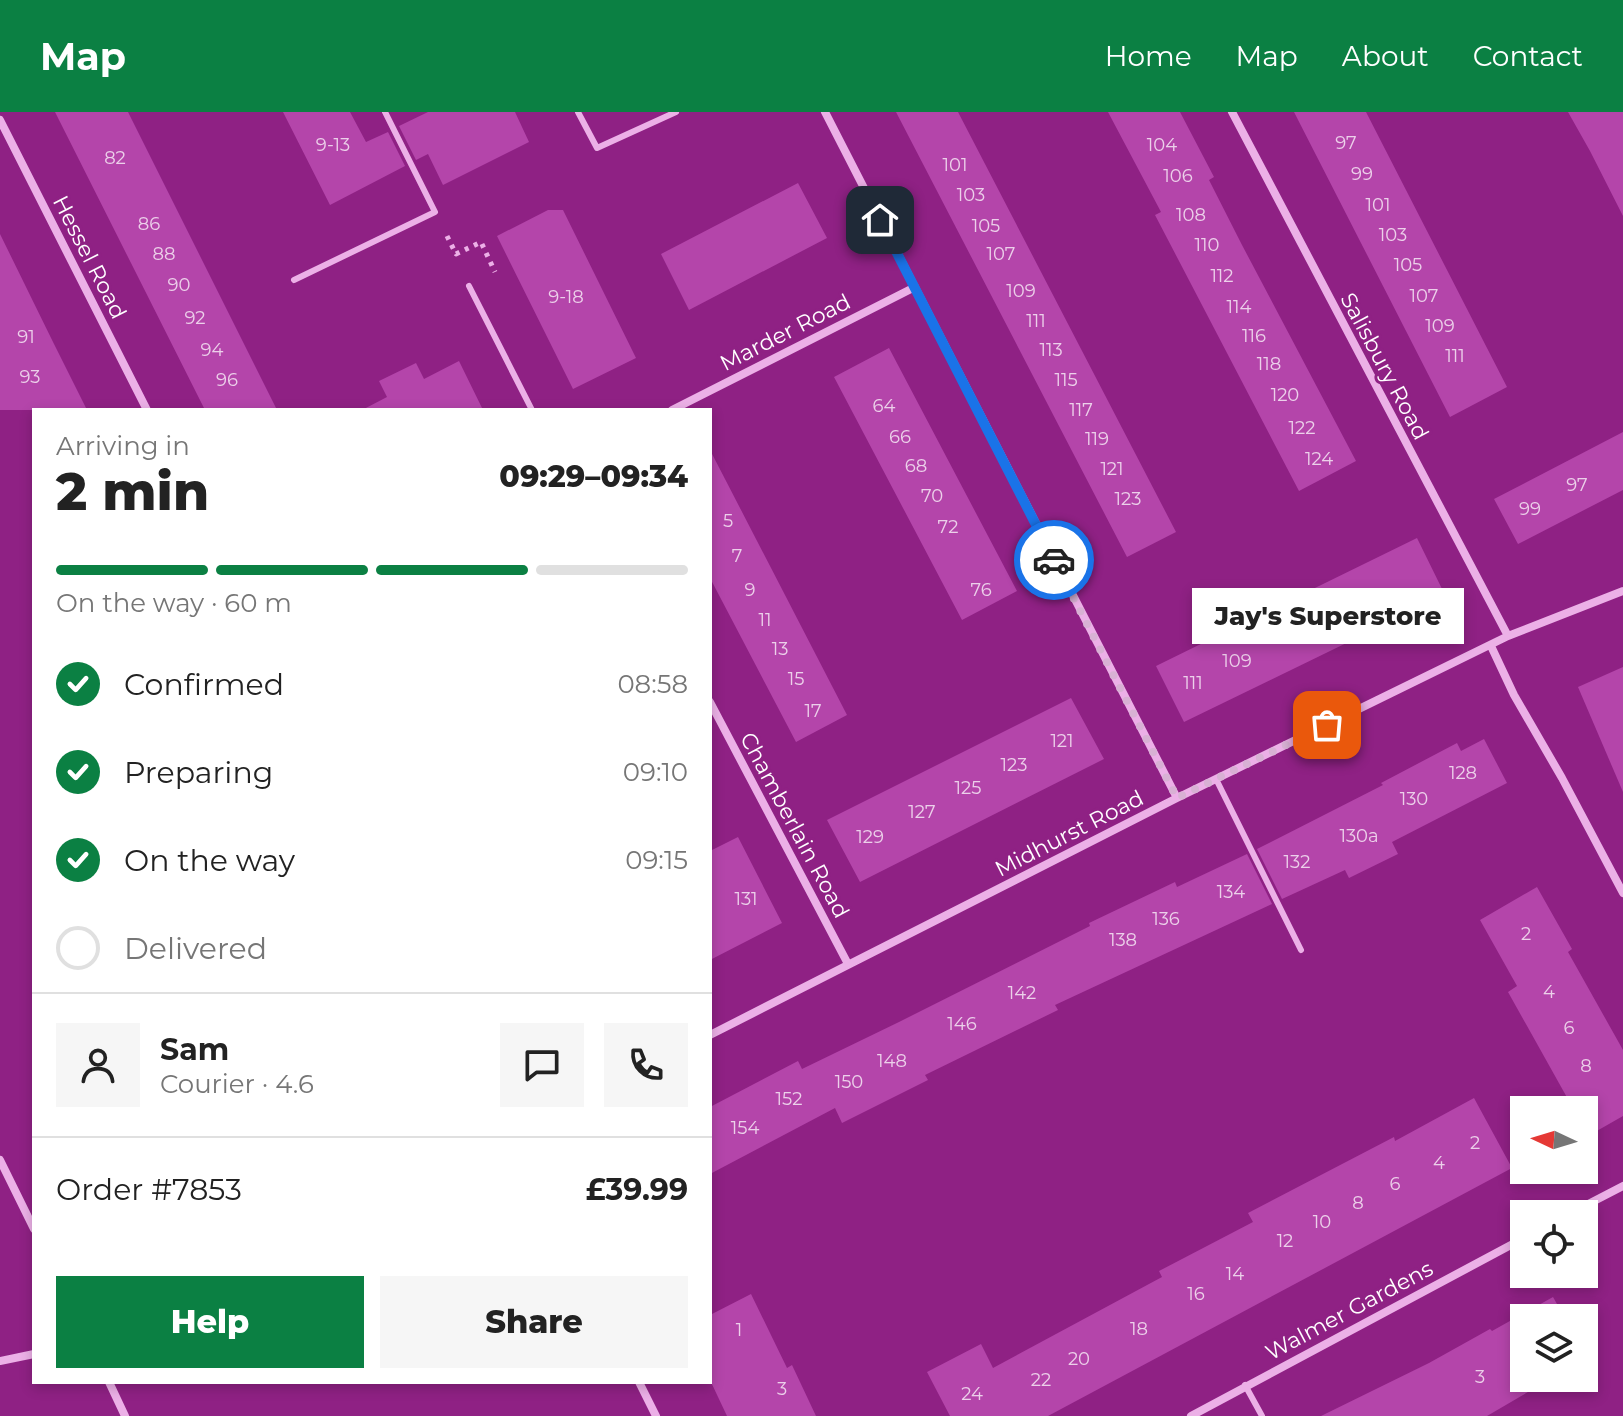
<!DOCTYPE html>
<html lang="en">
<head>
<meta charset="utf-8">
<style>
  :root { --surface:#fff; --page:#f6f6f6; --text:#222; --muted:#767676; --line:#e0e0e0; --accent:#0b8043 }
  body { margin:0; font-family:Montserrat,sans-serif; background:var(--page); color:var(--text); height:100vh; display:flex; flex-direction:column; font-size:30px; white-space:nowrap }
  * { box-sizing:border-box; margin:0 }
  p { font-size:26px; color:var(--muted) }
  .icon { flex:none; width:44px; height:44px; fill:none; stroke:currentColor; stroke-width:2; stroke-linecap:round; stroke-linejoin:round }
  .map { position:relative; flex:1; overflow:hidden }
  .panel { position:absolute; left:32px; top:296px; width:680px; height:976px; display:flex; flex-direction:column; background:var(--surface); border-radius:0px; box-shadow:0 4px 12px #0003 }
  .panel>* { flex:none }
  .needle { width:52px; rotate:274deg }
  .fabs { position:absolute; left:1510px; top:984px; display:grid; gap:16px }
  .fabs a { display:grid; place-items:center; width:88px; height:88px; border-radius:0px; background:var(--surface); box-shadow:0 4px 12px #0003; font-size:40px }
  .pin { position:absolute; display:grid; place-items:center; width:68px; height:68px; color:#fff; margin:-34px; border-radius:16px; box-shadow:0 4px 12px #0006 }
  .courier { position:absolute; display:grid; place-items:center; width:80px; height:80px; margin:-40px; border:6px solid #1a73e8; border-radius:50%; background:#fff; color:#222; box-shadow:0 2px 10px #0007 }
  .bubble { position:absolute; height:56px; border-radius:0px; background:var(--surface); box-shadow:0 4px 12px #0003; font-size:26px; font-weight:800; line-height:56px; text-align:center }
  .summary em { font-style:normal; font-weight:800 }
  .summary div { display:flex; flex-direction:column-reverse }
  .summary { display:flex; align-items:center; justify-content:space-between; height:136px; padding:0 24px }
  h1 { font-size:52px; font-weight:800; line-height:60px }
  .bar { display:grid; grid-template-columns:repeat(4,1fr); gap:12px 8px; align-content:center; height:96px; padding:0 24px }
  .bar i { height:10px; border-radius:6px; background:var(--line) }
  .bar .current { background:var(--accent) }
  .bar p { grid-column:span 4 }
  .line { display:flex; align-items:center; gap:20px; padding:0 24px; border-top:2px solid var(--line) }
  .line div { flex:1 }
  .round { display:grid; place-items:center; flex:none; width:84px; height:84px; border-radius:0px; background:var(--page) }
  ol { padding:0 24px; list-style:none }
  li { display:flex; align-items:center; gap:24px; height:88px }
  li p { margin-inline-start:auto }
  li .icon { padding:8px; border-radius:50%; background:var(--accent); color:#fff; stroke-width:4 }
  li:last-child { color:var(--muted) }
  li i { width:44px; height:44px; border:4px solid var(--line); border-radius:50% }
  .action { display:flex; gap:16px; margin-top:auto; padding:16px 24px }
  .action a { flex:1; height:92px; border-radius:0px; background:var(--accent); color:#fff; font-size:32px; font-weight:800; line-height:92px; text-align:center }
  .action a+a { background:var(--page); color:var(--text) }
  header { display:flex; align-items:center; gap:48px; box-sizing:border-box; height:112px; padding:0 40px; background:var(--accent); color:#fff }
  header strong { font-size:38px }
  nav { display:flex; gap:44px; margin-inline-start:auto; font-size:28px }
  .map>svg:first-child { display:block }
</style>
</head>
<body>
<header>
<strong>Map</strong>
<nav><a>Home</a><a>Map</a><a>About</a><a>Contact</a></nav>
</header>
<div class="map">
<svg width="1623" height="1304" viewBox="0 0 1623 1304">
  <rect width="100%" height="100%" fill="#8f2184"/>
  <path fill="#b445aa" d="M55,0H128L277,298H205Z
    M283,0H350L366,30L388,20L405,54L330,93Z
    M428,0H515L529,30L443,73L428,42L416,48L399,14Z
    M896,0H958L1176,420L1127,445Z
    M1108,0H1180L1214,65L1209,68L1242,133L1356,349L1299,379L1155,103L1161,100Z
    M1294,0H1366L1507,275L1450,305Z
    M1568,0H1623V104L1590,39Z
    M798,71L827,126L689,198L661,142Z
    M548,98H563L636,246L573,277L497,124Z
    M0,122L54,232L87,298H0Z
    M889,236L1017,479L962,508L834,265Z
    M459,249L483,298H362L387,285L379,269L416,251L424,267Z
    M1623,320V378L1518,432L1494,387Z
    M710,338L847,603L796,630L710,466Z
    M1417,426L1445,483L1184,610L1156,554Z
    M1623,555V680L1578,575Z
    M1071,586L1104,647L860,770L827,708Z
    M1484,627L1507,671L1392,730L1398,742L1349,766L1345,758L1282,787L1257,737L1383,673L1381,671L1457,631L1461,639Z
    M738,725L782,811L710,848V739Z
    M1247,742L1272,792L1055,893L1058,898L925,963L928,968L842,1011L835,996L710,1062V995L798,949L802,957L899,910L1090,814L1089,811L1175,770L1177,775Z
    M1537,775L1572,837L1568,840L1623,938V1004L1588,1024L1584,1017V998H1574L1508,880L1517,874L1480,808Z
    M1474,986L1512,1056L1048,1304H950L927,1260L981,1232L993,1256L1162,1165L1159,1159L1253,1110L1248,1101L1394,1025L1395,1029Z
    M751,1182L787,1256L792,1253L816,1304H727L710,1268V1203Z
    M1553,1185L1565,1206H1524V1266H1552L1487,1304H1321L1429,1251L1490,1217L1492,1219Z"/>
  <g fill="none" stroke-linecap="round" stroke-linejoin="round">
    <path stroke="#ecb0e7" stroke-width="5" stroke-dasharray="4 6" stroke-linecap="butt" d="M447,124L456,142L481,130L495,160"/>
    <path stroke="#ecb0e7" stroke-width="6" d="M578,0L597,36L676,0
      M294,168L435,100L385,0
      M469,174L532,298
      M1216,667L1301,838
      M1245,1273L1262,1304"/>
    <path stroke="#ecb0e7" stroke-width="8" d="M825,0L1177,686
      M1232,0L1508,524
      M0,8L147,298
      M672,298L915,175
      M1491,534L1514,583L1562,666L1623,781
      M710,590L848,852
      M710,923L1177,686L1508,524L1623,479
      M0,1048L34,1117
      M1569,1102L1623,1074
      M0,1249L34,1242
      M109,1270L125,1304
      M639,1270L656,1304
      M1191,1304L1524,1126"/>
  </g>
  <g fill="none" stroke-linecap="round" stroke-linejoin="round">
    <path stroke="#d8b1d4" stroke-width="8" stroke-dasharray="0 14.4" d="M1054,448L1177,686L1327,613"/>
    <path stroke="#1a73e8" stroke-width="10" d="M880,108L1054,448"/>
  </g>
  <g text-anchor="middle" stroke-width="6" stroke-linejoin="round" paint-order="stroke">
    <g font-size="18" fill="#ecd0ea">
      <text x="1346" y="37">97</text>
      <text x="333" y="39">9-13</text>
      <text x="1162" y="39">104</text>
      <text x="115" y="52">82</text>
      <text x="955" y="59">101</text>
      <text x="1362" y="68">99</text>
      <text x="1178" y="70">106</text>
      <text x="971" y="89">103</text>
      <text x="1378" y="99">101</text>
      <text x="1191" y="109">108</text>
      <text x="149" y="118">86</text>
      <text x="986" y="120">105</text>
      <text x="1393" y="129">103</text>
      <text x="1207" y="139">110</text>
      <text x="164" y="148">88</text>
      <text x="1001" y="148">107</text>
      <text x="1408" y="159">105</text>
      <text x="1222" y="170">112</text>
      <text x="179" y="179">90</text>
      <text x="1021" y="185">109</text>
      <text x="1424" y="190">107</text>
      <text x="566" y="191">9-18</text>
      <text x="1239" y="201">114</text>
      <text x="195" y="212">92</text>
      <text x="1036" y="215">111</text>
      <text x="1440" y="220">109</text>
      <text x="1254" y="230">116</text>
      <text x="26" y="231">91</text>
      <text x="212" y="244">94</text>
      <text x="1051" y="244">113</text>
      <text x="1455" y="250">111</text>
      <text x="1269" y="258">118</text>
      <text x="30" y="271">93</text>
      <text x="227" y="274">96</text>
      <text x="1066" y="274">115</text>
      <text x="1285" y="289">120</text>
      <text x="884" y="300">64</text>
      <text x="1081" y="304">117</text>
      <text x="1302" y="322">122</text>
      <text x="900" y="331">66</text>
      <text x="1097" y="333">119</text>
      <text x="1319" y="353">124</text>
      <text x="916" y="360">68</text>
      <text x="1112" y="363">121</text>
      <text x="1577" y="379">97</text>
      <text x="932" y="390">70</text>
      <text x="1128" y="393">123</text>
      <text x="1530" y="403">99</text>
      <text x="728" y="415">5</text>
      <text x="948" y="421">72</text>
      <text x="737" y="450">7</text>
      <text x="750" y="484">9</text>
      <text x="981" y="484">76</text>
      <text x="765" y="514">11</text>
      <text x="780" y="543">13</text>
      <text x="1237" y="555">109</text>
      <text x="796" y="573">15</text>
      <text x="1193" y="577">111</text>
      <text x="813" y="605">17</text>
      <text x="1062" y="635">121</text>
      <text x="1014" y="659">123</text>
      <text x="1463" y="667">128</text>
      <text x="968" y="682">125</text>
      <text x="1414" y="693">130</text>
      <text x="922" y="706">127</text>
      <text x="1359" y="730">130a</text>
      <text x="870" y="731">129</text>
      <text x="1297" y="756">132</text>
      <text x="1231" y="786">134</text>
      <text x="746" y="793">131</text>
      <text x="1166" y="813">136</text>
      <text x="1526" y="828">2</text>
      <text x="1123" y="834">138</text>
      <text x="1549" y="886">4</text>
      <text x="1022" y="887">142</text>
      <text x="962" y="918">146</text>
      <text x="1569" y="922">6</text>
      <text x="892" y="955">148</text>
      <text x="1586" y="960">8</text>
      <text x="849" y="976">150</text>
      <text x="789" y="993">152</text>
      <text x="745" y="1022">154</text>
      <text x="1475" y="1037">2</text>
      <text x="1439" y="1057">4</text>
      <text x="1395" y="1078">6</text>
      <text x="1358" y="1097">8</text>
      <text x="1322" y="1116">10</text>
      <text x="1285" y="1135">12</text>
      <text x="1235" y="1168">14</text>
      <text x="1196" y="1188">16</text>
      <text x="1139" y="1223">18</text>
      <text x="739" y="1224">1</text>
      <text x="1079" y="1253">20</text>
      <text x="1480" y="1271">3</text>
      <text x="1041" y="1274">22</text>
      <text x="782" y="1283">3</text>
      <text x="972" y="1288">24</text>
    </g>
    <g font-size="22" fill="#fff" stroke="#8f2184">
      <text transform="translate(90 145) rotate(63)" y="8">Hessel Road</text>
      <text transform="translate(785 220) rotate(-27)" y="8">Marder Road</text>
      <text transform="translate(1385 254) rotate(62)" y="8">Salisbury Road</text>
      <text transform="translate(795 713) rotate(62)" y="8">Chamberlain Road</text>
      <text transform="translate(1069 721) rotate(-27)" y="8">Midhurst Road</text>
      <text transform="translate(1349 1198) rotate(-28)" y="8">Walmer Gardens</text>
    </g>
  </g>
</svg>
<div class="fabs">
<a><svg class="needle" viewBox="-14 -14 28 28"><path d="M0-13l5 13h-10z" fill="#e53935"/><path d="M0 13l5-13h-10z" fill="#767676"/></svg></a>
<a><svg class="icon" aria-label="locate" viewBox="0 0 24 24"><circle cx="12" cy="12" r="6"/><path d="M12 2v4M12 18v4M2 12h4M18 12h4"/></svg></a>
<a><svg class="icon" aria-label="layers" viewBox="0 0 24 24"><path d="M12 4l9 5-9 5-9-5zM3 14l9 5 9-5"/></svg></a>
</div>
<div class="pin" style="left:1327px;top:613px;background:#ea580c"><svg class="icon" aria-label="bag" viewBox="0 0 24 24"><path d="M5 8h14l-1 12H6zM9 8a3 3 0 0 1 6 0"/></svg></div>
<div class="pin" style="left:880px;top:108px;background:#1f2937"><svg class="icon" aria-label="home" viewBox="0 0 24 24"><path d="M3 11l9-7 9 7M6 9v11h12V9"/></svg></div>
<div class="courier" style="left:1054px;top:448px"><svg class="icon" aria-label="car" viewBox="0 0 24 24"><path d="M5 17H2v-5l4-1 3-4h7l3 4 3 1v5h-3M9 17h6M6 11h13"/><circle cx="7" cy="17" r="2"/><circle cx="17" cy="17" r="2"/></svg></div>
<div class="bubble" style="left:1192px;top:476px;width:272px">Jay's Superstore</div>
<section class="panel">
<div class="summary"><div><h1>2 min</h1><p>Arriving in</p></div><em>09:29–09:34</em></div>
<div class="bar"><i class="current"></i><i class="current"></i><i class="current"></i><i></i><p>On the way · 60 m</p></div>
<ol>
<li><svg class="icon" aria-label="check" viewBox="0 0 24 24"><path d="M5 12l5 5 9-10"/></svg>Confirmed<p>08:58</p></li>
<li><svg class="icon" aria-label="check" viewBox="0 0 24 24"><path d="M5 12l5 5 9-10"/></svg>Preparing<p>09:10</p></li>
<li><svg class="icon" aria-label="check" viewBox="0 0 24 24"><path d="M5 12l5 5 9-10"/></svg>On the way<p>09:15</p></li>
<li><i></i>Delivered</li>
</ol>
<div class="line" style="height:144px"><a class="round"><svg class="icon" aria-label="person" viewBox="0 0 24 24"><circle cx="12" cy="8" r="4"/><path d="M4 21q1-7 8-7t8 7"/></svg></a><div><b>Sam</b><p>Courier · 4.6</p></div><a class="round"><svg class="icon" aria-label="chat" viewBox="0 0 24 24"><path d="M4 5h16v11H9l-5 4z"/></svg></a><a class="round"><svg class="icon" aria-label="phone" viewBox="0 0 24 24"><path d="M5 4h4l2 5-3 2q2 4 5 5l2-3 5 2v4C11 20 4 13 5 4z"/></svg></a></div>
<div class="line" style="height:104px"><div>Order #7853</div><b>£39.99</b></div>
<div class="action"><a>Help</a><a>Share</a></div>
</section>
</div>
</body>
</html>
